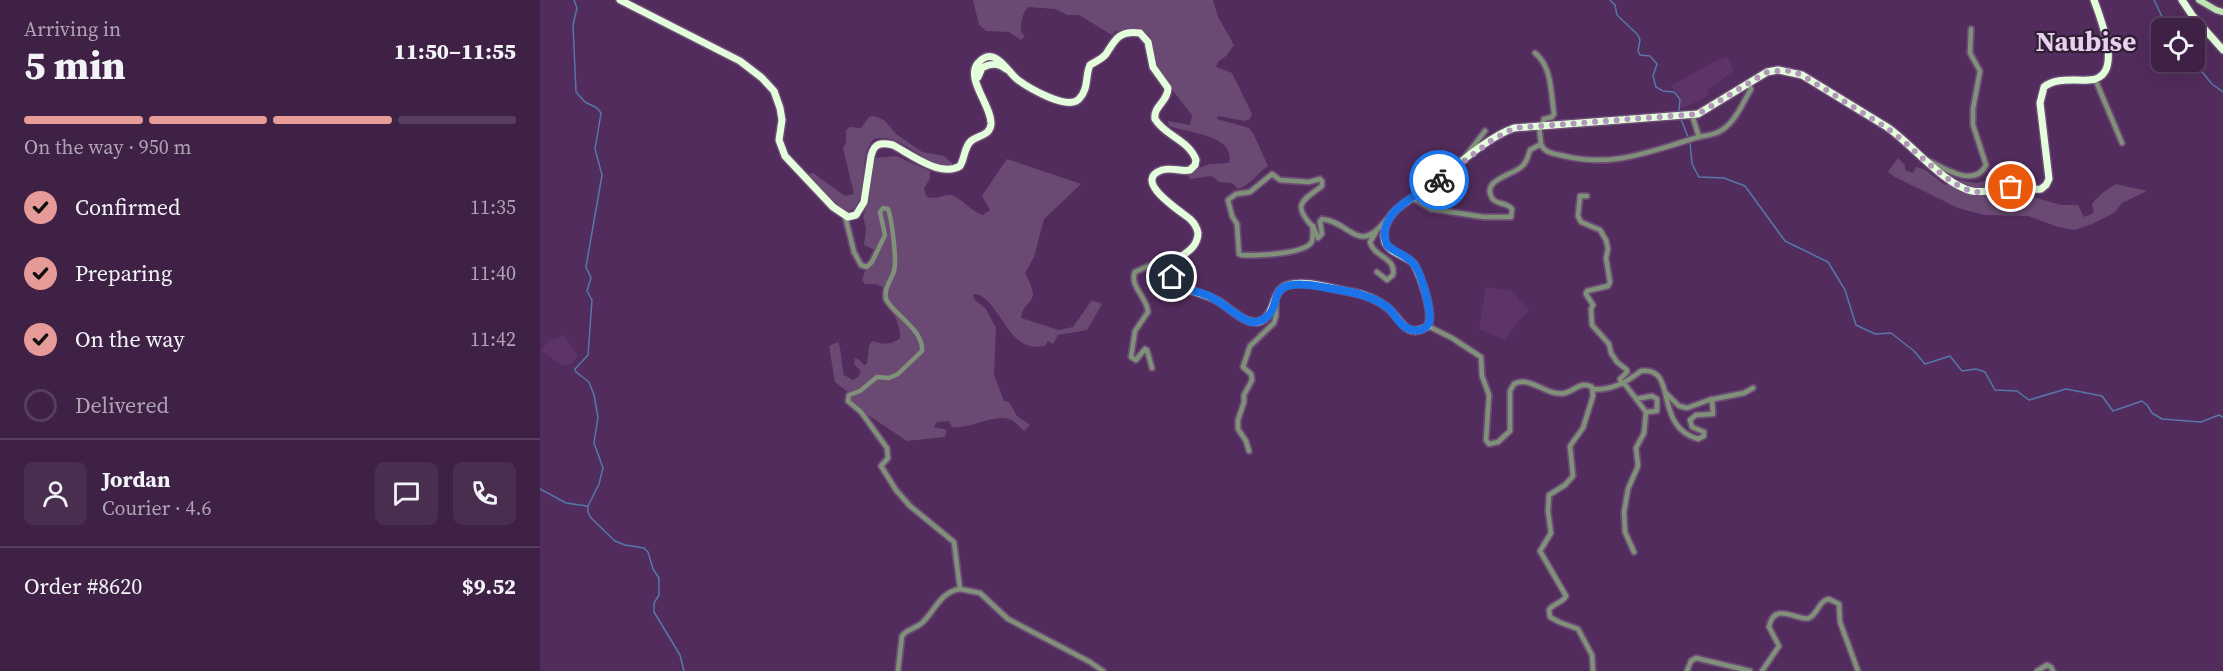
<!DOCTYPE html>
<html lang="en">
<head>
<meta charset="utf-8">
<style>
  :root { --surface:#3e2145; --page:#492e50; --text:#f1f3f6; --muted:#ada3b3; --line:#573e5e; --accent:#e69b98 }
  body { margin:0; font-family:"Source Serif 4",serif; background:var(--page); color:var(--text); height:100vh; display:flex; flex-direction:column; font-size:22px; white-space:nowrap }
  * { box-sizing:border-box; margin:0 }
  p { font-size:20px; color:var(--muted) }
  .icon { flex:none; width:33px; height:33px; fill:none; stroke:currentColor; stroke-width:2; stroke-linecap:round; stroke-linejoin:round }
  .map { position:relative; flex:1; overflow:hidden }
  .details { display:flex; flex-direction:column; background:var(--surface); width:540px }
  .details>* { flex:none }
  .fabs { position:absolute; left:1611px; top:18px; display:grid; gap:12px }
  .fabs a { display:grid; place-items:center; width:54px; height:54px; border-radius:9px; background:var(--surface); box-shadow:0 6px 24px #0002,0 0 0 2px var(--line); font-size:30px }
  .pin { position:absolute; display:grid; place-items:center; width:51px; height:51px; color:#fff; margin:-26px; border:3px solid #fff; border-radius:50%; box-shadow:0 2px 6px #0007 }
  .courier { position:absolute; display:grid; place-items:center; width:60px; height:60px; margin:-30px; border:4px solid #1a73e8; border-radius:50%; background:#fff; color:#222; box-shadow:0 2px 8px #0007 }
  .summary em { font-style:normal; font-weight:800 }
  .summary div { display:flex; flex-direction:column-reverse }
  .summary { display:flex; align-items:center; justify-content:space-between; height:102px; padding:0 24px }
  h1 { font-size:39px; font-weight:800; line-height:45px }
  .bar { display:grid; grid-template-columns:repeat(4,1fr); gap:9px 6px; align-content:center; height:72px; padding:0 24px }
  .bar i { height:8px; border-radius:4px; background:var(--line) }
  .bar .active { background:var(--accent) }
  .bar p { grid-column:span 4 }
  .line { display:flex; align-items:center; gap:15px; padding:0 24px; border-top:2px solid var(--line) }
  .line div { flex:1 }
  .round { display:grid; place-items:center; flex:none; width:63px; height:63px; border-radius:9px; background:var(--page) }
  ol { padding:0 24px; list-style:none }
  li { display:flex; align-items:center; gap:18px; height:66px }
  li p { margin-inline-start:auto }
  li .icon { padding:6px; border-radius:50%; background:var(--accent); color:#111; stroke-width:4 }
  li:last-child { color:var(--muted) }
  li i { width:33px; height:33px; border:3px solid var(--line); border-radius:50% }
  main { display:flex; flex:1; min-height:0 }
  .map>svg:first-child { display:block }
</style>
</head>
<body>
<main>
<section class="details">
<div class="summary"><div><h1>5 min</h1><p>Arriving in</p></div><em>11:50–11:55</em></div>
<div class="bar"><i class="active"></i><i class="active"></i><i class="active"></i><i></i><p>On the way · 950 m</p></div>
<ol>
<li><svg class="icon" aria-label="check" viewBox="0 0 24 24"><path d="M5 12l5 5 9-10"/></svg>Confirmed<p>11:35</p></li>
<li><svg class="icon" aria-label="check" viewBox="0 0 24 24"><path d="M5 12l5 5 9-10"/></svg>Preparing<p>11:40</p></li>
<li><svg class="icon" aria-label="check" viewBox="0 0 24 24"><path d="M5 12l5 5 9-10"/></svg>On the way<p>11:42</p></li>
<li><i></i>Delivered</li>
</ol>
<div class="line" style="height:108px"><a class="round"><svg class="icon" aria-label="person" viewBox="0 0 24 24"><circle cx="12" cy="8" r="4"/><path d="M4 21q1-7 8-7t8 7"/></svg></a><div><b>Jordan</b><p>Courier · 4.6</p></div><a class="round"><svg class="icon" aria-label="chat" viewBox="0 0 24 24"><path d="M4 5h16v11H9l-5 4z"/></svg></a><a class="round"><svg class="icon" aria-label="phone" viewBox="0 0 24 24"><path d="M5 4h4l2 5-3 2q2 4 5 5l2-3 5 2v4C11 20 4 13 5 4z"/></svg></a></div>
<div class="line" style="height:78px"><div>Order #8620</div><b>$9.52</b></div>
</section>
<div class="map">
<svg width="1683" height="671" viewBox="0 0 1683 671">
  <rect width="100%" height="100%" fill="#522c5c"/>
  <path fill="#5e336a" d="M1188,57L1193,71L1167,91L1168,96L1141,109V95L1130,86L1175,61Z
    M946,287L971,291L990,310L979,320L965,340L939,329Z
    M23,335L38,356L31,364L25,365H21L1,350L10,340L16,339Z"/>
  <path fill="#6a4a73" d="M433,0H673L678,17L694,45L686,56L678,62L676,67L692,73L712,114L710,119L705,121L678,116L677,119L709,128L713,133L728,166C715,175 713,183 698,189L692,183L679,182L672,176L650,179L647,173L669,164L689,163C696,135 648,133 629,126L628,121L650,125L652,115L616,69L611,39L608,34L601,31L588,30L576,31L572,35L539,15H528L515,9L488,7C483,12 480,24 481,32L485,36L481,40L469,32L446,31L439,25Z
    M334,116L344,120L356,134L382,152L404,156L413,164C384,170 363,130 334,139C317,155 330,189 314,209L305,212L266,175L273,173L305,196L314,194L303,148L306,143V130L310,127L321,128L329,117Z
    M356,156L390,171V179L384,188L386,196C397,202 406,191 414,196C426,202 429,210 443,215L450,210L442,196L467,159L541,184L504,219L494,257L485,273C503,307 485,295 481,318L519,330L533,327L552,300L562,304L547,330L518,335L513,344L508,341L506,345C467,358 459,293 433,294L434,299L446,309L456,328L454,375L464,401L469,402L477,416L490,425L484,431C480,427 474,421 469,419C452,414 432,429 412,427L409,421L397,422L394,427L407,430L405,437L367,441L325,413L310,400L312,395L295,382L289,346L298,342C302,351 301,364 304,375L313,380L318,377L321,371L314,364L315,358L318,359L324,365L327,364L329,346L332,341C343,344 350,346 360,338V331L347,291L348,289L335,284H325L322,280L325,271L329,268L337,251L324,245L326,228L323,217L330,194L333,158Z
    M1358,158L1365,165V170L1373,173L1376,167L1384,169L1405,185L1414,179L1435,183L1455,180L1476,181L1489,186L1486,195L1521,205H1538L1544,217L1554,213L1552,204C1559,195 1566,190 1576,184L1607,191L1582,203L1574,213L1552,224L1535,230L1518,227L1488,216L1444,215L1418,208L1355,177L1348,172Z"/>
  <g fill="none" stroke-linecap="round" stroke-linejoin="round">
    <path stroke="#5677aa" stroke-width="1.5" d="M34,0L37,8L33,25L36,92L45,102L57,108L61,113L55,149L62,175L46,267L51,278L47,291L52,300L48,355L35,369L36,372L49,382L54,395L58,417L54,443L63,468L59,484L48,506V512L51,518L75,541L85,545L104,548L108,552L113,569L119,578V595L114,603V612L140,655L144,671
      M1070,0L1075,5L1077,15L1098,35L1100,40L1098,51L1100,55L1110,56L1117,64L1113,76L1116,87L1123,91L1134,92L1140,99L1139,112
      M1614,0L1626,25L1631,28
      M1654,62L1672,84L1683,92
      M1140,117L1148,137
      M1150,142L1152,164L1159,177L1184,178L1205,186L1245,241L1288,262L1305,290L1316,325L1335,334L1351,333L1374,351L1385,364L1410,356L1422,371L1436,369L1445,372L1455,390L1477,391L1489,400L1526,389L1562,396L1573,411L1602,401L1607,405L1612,413L1622,419L1661,422L1679,415L1683,417
      M0,489L26,503L47,506"/>
    <defs>
      <path id="minor" d="M995,53C1012,66 1011,94 1014,114L1012,117L1004,119L1002,126
        M1555,79L1582,143
        M1152,115L1159,137
        M1001,144C1004,152 1011,153 1020,155C1072,169 1110,151 1159,137C1167,135 1175,135 1182,130C1195,122 1203,103 1211,89L1208,84
        M925,157L945,131
        M1389,161C1405,169 1435,188 1446,165L1433,125V109L1440,71L1430,53L1431,29
        M1047,196H1040L1038,216L1041,222L1060,230L1066,240L1068,249L1066,258L1070,282L1068,286L1047,291L1046,294L1053,305L1051,309L1052,325L1069,344L1071,353L1077,362L1087,370V372L1080,379L1082,384
        M872,198L891,209L944,217H971L972,209C967,202 956,205 952,198C941,180 973,175 981,167C987,163 988,156 990,150L1001,144L999,126
        M305,216L314,252L321,265L327,267L332,262L345,235L340,212L343,208L348,209C352,220 357,260 354,271C351,281 344,287 346,299C354,315 384,330 382,351L358,374L349,378L337,377L320,391L309,395L308,401L321,412L347,448L348,458L341,466L356,490L370,506L414,542L420,589C400,592 395,611 382,623C375,629 367,629 362,636L358,671
        M772,226C752,204 762,201 782,186V181L780,179L769,182L740,180L732,174L710,192L696,194L688,200L692,216L697,224L699,254L701,255C715,256 763,254 771,243C774,239 772,230 773,226
        M773,226L778,238L782,234L780,221L782,219C811,222 818,256 846,220
        M836,232L830,242C834,258 856,256 853,275L847,280L837,272
        M888,326L912,338L941,357L942,376L949,395L946,440L949,444L958,442L970,431V391L974,384C990,375 1007,397 1025,393C1036,390 1040,381 1052,387L1053,396L1043,428L1030,446L1033,476L1025,485L1009,495L1008,511L1011,533L1000,551L1026,596C1023,603 1013,603 1009,610L1010,617L1019,622L1038,629L1052,655L1053,671
        M605,349L596,360L591,357L595,331L608,312C607,297 589,286 595,272L622,260H636
        M605,349L607,350L612,368
        M1084,383L1106,412L1104,433L1096,448L1098,466L1088,489L1084,512L1085,532L1094,552
        M1053,389C1071,391 1087,382 1101,371C1139,366 1112,426 1158,439L1164,436V432L1152,427L1150,420L1156,415L1173,414L1172,399
        M1126,393L1139,406L1147,408L1169,400L1204,393L1213,388
        M1096,399L1112,396L1117,399V411L1106,412
        M709,451L706,441L698,429V420L704,402V395L712,380L711,374L703,367L710,346L734,323L736,316V299
        M420,589L440,593L468,619L550,662L563,671
        M1147,671L1151,661L1156,658L1210,671
        M1222,671L1239,646L1229,627C1234,600 1259,622 1269,618C1279,613 1278,601 1289,599L1299,604L1300,622L1318,671
        M1497,671L1507,665L1511,667L1513,671"/>
      <path id="major" d="M1659,0L1676,10L1683,12"/>
      <path id="highway" d="M80,0L200,61L222,78L234,91L240,108L242,120L239,140L245,156L293,207L308,217L316,215L324,202L331,156C334,143 341,142 353,145C370,154 401,178 420,166C425,158 424,147 431,141C438,135 450,136 451,124C452,106 425,79 438,63C455,44 467,72 478,80C489,88 528,111 539,99C549,89 545,76 550,65C555,62 562,59 566,54C575,40 579,30 600,33L608,42L613,67L628,88C628,102 613,106 615,119C625,136 649,140 656,160L655,165L650,170C641,172 632,167 622,170C590,181 644,213 651,220C655,224 657,228 658,233C658,254 631,256 630,271C630,276 633,280 636,283C647,292 665,293 678,301C689,307 704,324 718,322C737,317 730,290 748,285C766,279 792,289 811,292C824,294 838,300 848,308C861,319 866,340 888,326C894,313 881,277 874,264C866,255 849,253 845,242C842,232 847,219 854,212C862,203 874,197 884,191C910,172 945,138 974,128L1158,114L1227,72L1238,70L1262,75L1347,127C1372,144 1404,185 1432,191C1446,194 1460,187 1473,187C1483,187 1491,190 1501,189L1506,185L1509,179L1500,103L1504,87C1516,77 1534,81 1549,80C1585,78 1561,20 1554,0
        M1642,0L1652,15L1683,50
        M438,77L442,68C451,63 458,63 466,69"/>
    </defs>
    <use href="#minor" stroke="#6d4a76" stroke-width="8"/>
    <use href="#major" stroke="#6d4a76" stroke-width="9"/>
    <use href="#highway" stroke="#6d4a76" stroke-width="10"/>
    <use href="#minor" stroke="#7f9179" stroke-width="4.5"/>
    <use href="#major" stroke="#bee4b2" stroke-width="6"/>
    <use href="#highway" stroke="#e3ffdb" stroke-width="7"/>
  </g>
  <g fill="none" stroke-linecap="round" stroke-linejoin="round">
    <path stroke="#b397ba" stroke-width="6" stroke-dasharray="0 10.8" d="M899,180L952,140L974,128L1158,114L1227,72L1246,70L1262,75L1347,128C1371,144 1411,192 1439,192C1449,192 1461,189 1471,187"/>
    <path stroke="#1a73e8" stroke-width="8" d="M632,277C640,291 658,290 671,297C684,304 694,314 706,320C710,322 715,323 719,321C750,310 715,275 782,287C804,291 828,293 847,307C855,313 859,326 869,329C877,332 885,330 889,323C892,311 881,269 871,261C864,254 854,252 847,245C834,213 878,195 899,180"/>
  </g>
  <g text-anchor="middle" stroke-width="4.5" stroke-linejoin="round" paint-order="stroke">
    <g font-size="27" font-weight="bold" fill="#e7d0ed" stroke="#2e1d33">
      <text x="1546" y="51">Naubise</text>
    </g>
  </g>
</svg>
<div class="fabs">
<a><svg class="icon" aria-label="locate" viewBox="0 0 24 24"><circle cx="12" cy="12" r="6"/><path d="M12 2v4M12 18v4M2 12h4M18 12h4"/></svg></a>
</div>
<div class="pin" style="left:1471px;top:187px;background:#ea580c"><svg class="icon" aria-label="bag" viewBox="0 0 24 24"><path d="M5 8h14l-1 12H6zM9 8a3 3 0 0 1 6 0"/></svg></div>
<div class="pin" style="left:632px;top:277px;background:#1f2937"><svg class="icon" aria-label="home" viewBox="0 0 24 24"><path d="M3 11l9-7 9 7M6 9v11h12V9"/></svg></div>
<div class="courier" style="left:899px;top:180px"><svg class="icon" aria-label="bike" viewBox="0 0 24 24"><circle cx="6" cy="16" r="4"/><circle cx="18" cy="16" r="4"/><path d="M6 16l4-8h5l3 8M10 8l3 8H6M13 5h3"/></svg></div>
</div>
</main>
</body>
</html>
